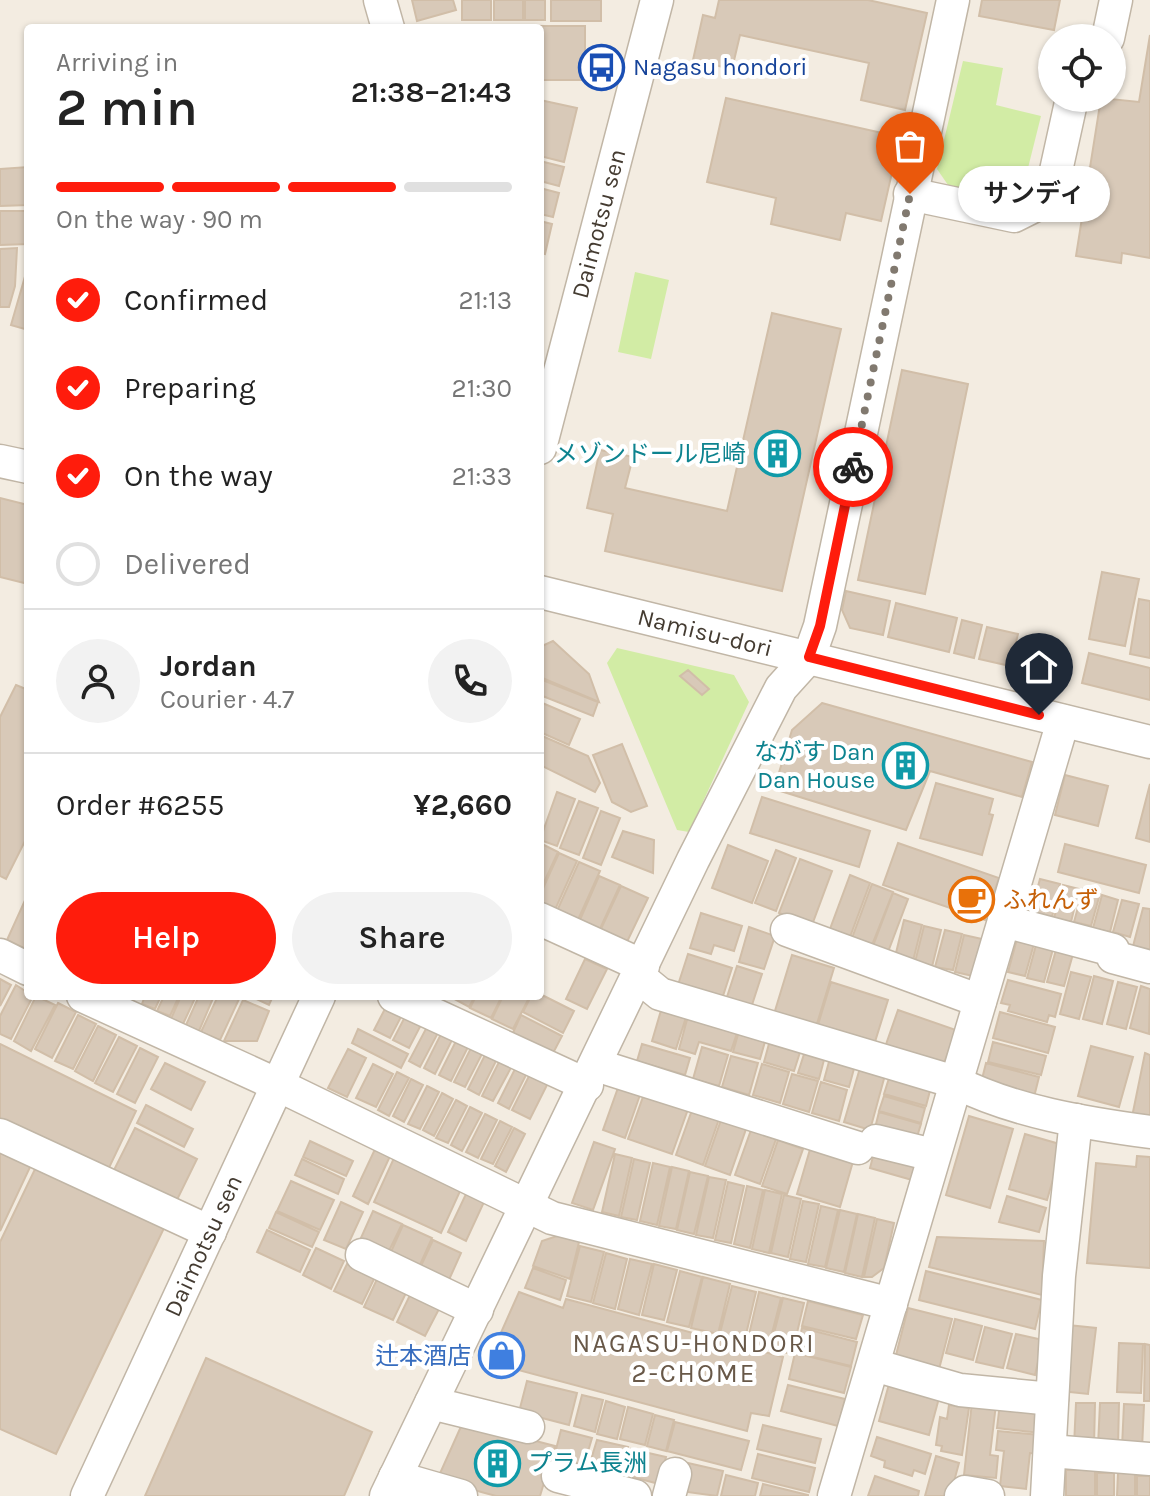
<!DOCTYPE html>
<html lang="en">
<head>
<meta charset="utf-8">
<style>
  :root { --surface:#fff; --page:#f2f2f2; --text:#222; --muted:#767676; --line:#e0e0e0; --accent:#ff1c0c }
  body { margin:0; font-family:Karla,"Noto Sans JP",sans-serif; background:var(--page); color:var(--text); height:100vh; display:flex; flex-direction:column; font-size:30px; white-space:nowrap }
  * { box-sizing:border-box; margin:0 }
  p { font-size:26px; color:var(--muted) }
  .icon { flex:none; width:44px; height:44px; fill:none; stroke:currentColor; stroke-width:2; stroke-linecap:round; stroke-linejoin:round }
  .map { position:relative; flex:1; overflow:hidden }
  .details { position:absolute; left:24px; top:24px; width:520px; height:976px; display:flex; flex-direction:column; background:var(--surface); border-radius:8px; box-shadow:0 2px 6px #0004 }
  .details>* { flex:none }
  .buttons { position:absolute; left:1038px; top:24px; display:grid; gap:16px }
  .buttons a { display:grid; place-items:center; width:88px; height:88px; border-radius:50%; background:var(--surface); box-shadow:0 2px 6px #0004; font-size:40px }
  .pin { position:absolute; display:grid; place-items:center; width:68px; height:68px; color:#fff; margin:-82px -34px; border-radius:50% 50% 50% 0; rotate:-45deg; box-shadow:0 0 8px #0007 }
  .pin .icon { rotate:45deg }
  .courier { position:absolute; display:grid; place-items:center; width:80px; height:80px; margin:-40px; border:6px solid #ff1c0c; border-radius:50%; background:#fff; color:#222; box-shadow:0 2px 10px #0007 }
  .bubble { position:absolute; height:56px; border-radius:28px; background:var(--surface); box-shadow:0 2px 6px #0004; font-size:26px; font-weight:600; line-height:56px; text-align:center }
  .head em { font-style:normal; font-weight:600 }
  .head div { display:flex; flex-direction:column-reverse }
  .head { display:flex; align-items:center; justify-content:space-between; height:136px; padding:0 32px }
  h1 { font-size:52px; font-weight:600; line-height:60px }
  .bar { display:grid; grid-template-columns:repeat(4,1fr); gap:12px 8px; align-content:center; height:96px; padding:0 32px }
  .bar i { height:10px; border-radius:6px; background:var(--line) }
  .bar .selected { background:var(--accent) }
  .bar p { grid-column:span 4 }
  .line { display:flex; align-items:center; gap:20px; padding:0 32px; border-top:2px solid var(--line) }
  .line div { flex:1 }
  .round { display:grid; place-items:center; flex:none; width:84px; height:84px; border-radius:42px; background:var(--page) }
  ol { padding:0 32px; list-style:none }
  li { display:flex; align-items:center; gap:24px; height:88px }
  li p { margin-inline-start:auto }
  li .icon { padding:8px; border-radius:50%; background:var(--accent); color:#fff; stroke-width:4 }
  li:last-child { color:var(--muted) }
  li i { width:44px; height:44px; border:4px solid var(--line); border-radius:50% }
  .primary-button { display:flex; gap:16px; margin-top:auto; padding:16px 32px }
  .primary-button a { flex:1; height:92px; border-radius:48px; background:var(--accent); color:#fff; font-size:32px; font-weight:600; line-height:92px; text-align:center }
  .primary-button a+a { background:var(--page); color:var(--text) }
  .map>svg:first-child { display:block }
</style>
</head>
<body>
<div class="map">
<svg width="1150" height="1496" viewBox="0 0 1150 1496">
  <rect width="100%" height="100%" fill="#f3ece1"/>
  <path fill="#d2eca5" d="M963,61L1003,68L996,105L1041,116L1026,176L1002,171L996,197L948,185L937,169Z
    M635,272L669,280L651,359L618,352Z
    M617,648L734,675L749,702L689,832L677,830L607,663Z"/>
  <path fill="#d8c9b8" stroke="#d1bea8" stroke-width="2" d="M412,0H453L456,10L417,21Z
    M462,0H491V20H462Z
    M494,0H523V20H494Z
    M525,0H545V20H525Z
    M551,0H601V21H551Z
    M719,0H868L927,13L905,110L861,100L869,63L740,35L732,69L693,60L703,15L715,18Z
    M982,0H1060L1054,30L979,16Z
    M333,25V28H263V26Z
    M427,26H585V80H540V28Z
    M1150,35V258L1122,253L1121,263L1076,256L1101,98L1139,102Z
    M726,98L900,137L881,221L846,213L840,240L771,224L776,198L707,182Z
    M540,100L577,108L564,162L540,156Z
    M540,161L564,167L559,186L540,181Z
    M28,167V205L0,206V169Z
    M540,188L559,193L553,217L540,214Z
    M0,211H27L28,244L0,245Z
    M540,221L552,224L545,254L540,253Z
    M17,248L15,286L9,307H0V249Z
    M28,266V330L11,325Z
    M772,313L841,329L782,591L605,551L613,514L587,508L600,450L633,457L625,488L727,511Z
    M902,370L968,384L925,594L858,580Z
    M0,498L28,505V584L0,577Z
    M1102,572L1139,579L1125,646L1089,639Z
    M846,591L890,601L883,635L850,628L842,610Z
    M1139,599L1150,601V658L1130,654Z
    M896,603L957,618L949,652L888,637Z
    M962,620L982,625L974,658L954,653Z
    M987,627L1018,634L1010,666L979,659Z
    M553,641L589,674L599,702L540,677V647Z
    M1089,653L1150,668V700L1082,683Z
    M688,670L709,689L702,695L680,676Z
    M540,679L598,702L593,716L540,695Z
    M16,685L28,690V835L6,879L0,876V717Z
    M540,702L580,719L569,745L540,732Z
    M822,703L1032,762L1022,797L930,771L906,830L774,789L792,730Z
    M540,735L588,756L600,783L595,792L540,765Z
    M622,744L647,806L631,812L612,802L593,755Z
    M1065,775L1108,786L1098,826L1055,815Z
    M936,783L993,799L989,814L993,815L982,855L920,838Z
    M1150,784V842L1136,838Z
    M557,792L575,799L557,846L540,840Z
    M762,797L870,831L859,867L750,833Z
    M579,801L598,808L579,855L560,848Z
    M601,811L620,818L601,865L583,858Z
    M623,831L654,840L653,873L612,857Z
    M540,843L558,852L540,891Z
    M898,843L999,878L985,920L883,885Z
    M1065,844L1146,865L1139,893L1058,872Z
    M728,845L768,861L752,903L712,888Z
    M776,850L796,858L776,911L755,903Z
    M559,853L577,861L554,912L540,906V895Z
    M800,859L832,871L812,925L779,913Z
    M579,862L600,871L577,922L556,913Z
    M850,875L870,883L850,937L830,929Z
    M599,876L620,885L599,931L579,922Z
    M1040,879L1060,884L1052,917L1031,912Z
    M872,884L893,892L872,945L852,938Z
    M1063,885L1079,889L1071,922L1054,918Z
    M621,886L648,898L626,944L600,931Z
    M1083,889L1100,894L1091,926L1074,922Z
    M893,893L908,899L888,952L873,946Z
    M1102,895L1118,900L1110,932L1093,928Z
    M26,898L28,899V950L7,940Z
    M1122,900L1139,904L1130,937L1113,932Z
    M1143,908L1150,909V954L1132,950Z
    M701,913L742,926L734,951L714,945L711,954L690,948Z
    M904,920L922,925L913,961L895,957Z
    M924,926L941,930L932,967L915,962Z
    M749,927L775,936L764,969L739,962Z
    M945,930L962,934L953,970L935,967Z
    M964,935L982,939L973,976L955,972Z
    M1017,939L1034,944L1025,976L1008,972Z
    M1036,945L1053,949L1044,982L1027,978Z
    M1056,950L1073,954L1064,986L1047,982Z
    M688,954L732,968L722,999L678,985Z
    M792,955L834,968L816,1027L774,1014Z
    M585,959L607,969L587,1009L566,999Z
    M737,966L762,974L751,1008L726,1000Z
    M1071,972L1091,977L1079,1019L1060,1014Z
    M1094,976L1113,981L1102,1024L1083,1019Z
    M0,979L11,985L0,1006Z
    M1008,980L1061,994L1055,1017L1049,1015L1047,1022L1008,1011L1010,1005L1001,1003Z
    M831,982L888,1000L874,1045L817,1028Z
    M1118,982L1137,987L1126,1029L1107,1024Z
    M16,985L33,996L11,1039L0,1034V1016Z
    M1141,986L1150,989L1149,1034L1130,1028Z
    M540,994L574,1011L563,1033L523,1012L531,996Z
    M36,996L55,1005L31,1051L14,1041Z
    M145,996H161L155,1009L142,1004Z
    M164,996H179L170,1016L157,1011Z
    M181,996H196L183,1024L171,1019Z
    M199,996H214L199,1031L186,1025Z
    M218,996L239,999L220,1040L201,1032Z
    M250,996H273L269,1005Z
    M449,996H475L469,1007Z
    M476,996H502L491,1018L470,1008Z
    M503,996H530L513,1029L492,1019Z
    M243,1000L269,1011L257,1041H224Z
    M58,1003L76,1012L52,1058L35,1049Z
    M388,1003L404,1011L390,1038L374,1030Z
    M662,1007L687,1014L676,1049L652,1041Z
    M898,1010L956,1030L942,1069L884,1050Z
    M1000,1012L1055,1027L1048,1053L993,1038Z
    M407,1013L423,1021L409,1048L393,1040Z
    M78,1015L96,1024L73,1069L55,1061Z
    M521,1015L562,1036L551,1057L511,1037Z
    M688,1016L738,1030L731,1051L699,1042L695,1054L679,1049Z
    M429,1023L440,1029L420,1067L409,1061Z
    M98,1026L116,1035L93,1081L75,1071Z
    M358,1029L408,1054L401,1068L352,1043Z
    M443,1030L454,1036L435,1074L424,1068Z
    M739,1031L766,1038L760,1059L733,1052Z
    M119,1037L137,1046L113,1092L95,1083Z
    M458,1037L470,1043L451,1081L439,1075Z
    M770,1040L801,1049L794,1071L764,1062Z
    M993,1042L1046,1056L1041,1075L988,1062Z
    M0,1044L136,1111L107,1172L0,1121Z
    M473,1044L484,1050L465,1087L454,1082Z
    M642,1044L690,1058L685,1075L637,1061Z
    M1091,1046L1133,1057L1119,1107L1078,1096Z
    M702,1047L728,1055L719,1086L693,1079Z
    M140,1048L158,1057L135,1103L117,1094Z
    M348,1049L366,1058L347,1097L328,1088Z
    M487,1051L498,1057L479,1095L468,1089Z
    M805,1051L825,1056L819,1079L798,1073Z
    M1145,1053L1150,1055V1119L1132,1117Z
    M731,1056L758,1063L749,1095L722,1087Z
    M501,1058L513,1064L493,1101L482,1096Z
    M830,1058L855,1065L849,1087L824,1080Z
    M165,1063L205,1082L191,1110L151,1089Z
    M986,1063L1039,1077L1034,1097L981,1083Z
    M373,1064L393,1074L376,1107L356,1098Z
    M762,1064L789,1072L780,1103L753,1095Z
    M517,1065L528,1071L509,1109L498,1103Z
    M860,1068L885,1075L870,1130L844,1122Z
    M397,1072L409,1078L389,1116L378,1110Z
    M531,1072L549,1081L530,1119L512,1110Z
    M792,1074L818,1081L809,1112L783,1104Z
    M890,1075L931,1087L926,1106L884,1094Z
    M411,1079L423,1085L404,1122L393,1116Z
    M821,1082L847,1090L839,1121L812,1113Z
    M619,1085L641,1092L625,1138L603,1130Z
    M427,1086L439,1092L420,1129L408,1124Z
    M442,1093L453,1099L434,1136L423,1130Z
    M644,1094L688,1109L672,1154L628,1139Z
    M884,1096L925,1108L921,1123L879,1111Z
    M456,1100L467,1106L448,1143L436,1138Z
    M146,1105L193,1129L184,1147L137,1123Z
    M470,1107L482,1113L462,1151L451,1145Z
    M692,1110L719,1119L703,1165L676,1155Z
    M879,1112L921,1124L916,1140L875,1128Z
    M485,1114L497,1120L478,1158L466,1152Z
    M969,1116L1013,1129L990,1208L946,1195Z
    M721,1120L746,1129L730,1175L705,1166Z
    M500,1121L512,1127L493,1164L481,1159Z
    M135,1128L197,1159L174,1206L112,1174Z
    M514,1128L525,1134L506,1172L495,1166Z
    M751,1130L776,1139L760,1184L735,1175Z
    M1025,1134L1063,1145L1047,1200L1009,1189Z
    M778,1140L803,1149L787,1194L762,1186Z
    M310,1141L353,1161L346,1176L303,1157Z
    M594,1142L615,1149L593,1210L572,1203Z
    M811,1146L854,1158L840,1207L797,1194Z
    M376,1147L391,1154L368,1204L353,1196Z
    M875,1149L917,1161L912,1180L870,1168Z
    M0,1150L31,1165L0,1231Z
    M615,1154L632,1158L619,1216L602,1212Z
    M1137,1156L1150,1157V1268L1087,1263L1096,1163L1136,1167Z
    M394,1158L461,1189L441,1233L374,1202Z
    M302,1159L344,1179L338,1194L295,1175Z
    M634,1159L650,1163L637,1220L621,1217Z
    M653,1163L670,1167L657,1225L640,1221Z
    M36,1167L165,1226L56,1454L0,1429V1242Z
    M672,1167L689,1171L676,1229L659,1226Z
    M690,1172L708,1176L694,1234L677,1230Z
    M709,1177L726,1180L713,1238L696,1235Z
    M291,1181L334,1200L320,1230L277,1211Z
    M728,1182L744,1186L731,1243L715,1240Z
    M747,1186L763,1190L750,1248L734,1244Z
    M765,1190L782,1194L769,1253L752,1249Z
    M466,1194L484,1202L466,1241L448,1232Z
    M784,1195L801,1199L788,1257L771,1253Z
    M1007,1196L1046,1208L1039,1232L999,1222Z
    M803,1201L819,1204L806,1262L790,1259Z
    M341,1202L363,1212L346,1249L324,1240Z
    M821,1206L838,1210L825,1267L808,1264Z
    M840,1210L857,1214L844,1272L826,1268Z
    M373,1211L402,1224L388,1253L360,1240Z
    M276,1212L319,1232L312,1247L269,1228Z
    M858,1214L875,1218L862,1277L845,1273Z
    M877,1219L894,1223L884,1268L872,1277H864Z
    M403,1225L432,1238L419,1267L390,1254Z
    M267,1230L310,1250L300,1272L257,1252Z
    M560,1235L580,1238L570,1279L533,1266L542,1241Z
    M937,1237L1044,1241L1042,1295L929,1267Z
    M433,1240L461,1253L448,1282L420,1268Z
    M580,1246L604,1252L591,1302L567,1296Z
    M316,1248L344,1261L331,1289L303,1275Z
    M606,1253L627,1259L615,1309L593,1303Z
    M630,1259L652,1264L639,1315L618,1309Z
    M347,1264L375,1277L362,1304L334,1291Z
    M654,1264L677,1270L664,1320L642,1315Z
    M533,1268L566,1280L560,1300L525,1288Z
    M680,1271L702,1277L689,1327L667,1322Z
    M926,1271L1042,1300L1035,1329L919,1300Z
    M703,1277L730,1284L718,1334L691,1328Z
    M377,1279L406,1293L393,1320L364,1307Z
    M732,1286L756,1292L744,1343L719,1337Z
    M519,1292L563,1308L566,1299L783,1357L769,1416L751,1413L747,1431L488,1362Z
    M759,1292L781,1298L768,1349L747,1343Z
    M410,1295L439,1309L425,1336L397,1322Z
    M783,1298L804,1303L792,1354L770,1349Z
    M808,1301L863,1315L856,1339L802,1326Z
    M908,1308L952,1319L938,1373L894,1363Z
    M955,1319L982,1326L973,1360L946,1353Z
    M1068,1325L1096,1328L1088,1394L1061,1391Z
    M985,1327L1012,1334L1003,1368L976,1362Z
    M802,1328L857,1342L851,1366L796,1353Z
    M1016,1334L1043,1340L1035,1375L1007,1368Z
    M1119,1343L1143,1344L1141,1393L1117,1392Z
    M1145,1344L1150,1345V1401H1144Z
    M795,1353L851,1367L844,1393L789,1379Z
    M206,1358L372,1432L344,1496H145Z
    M527,1381L577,1393L569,1425L519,1412Z
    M889,1384L939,1398L929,1435L879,1421Z
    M788,1385L845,1399L838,1426L781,1411Z
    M582,1395L603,1400L595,1432L574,1426Z
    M606,1401L625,1407L617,1439L597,1434Z
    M972,1402L996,1404L990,1455L998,1456L996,1478L964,1475Z
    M1000,1403L1042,1408L1040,1433L997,1428Z
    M1076,1403H1095L1094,1446H1074Z
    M1100,1403H1119L1118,1447L1098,1446Z
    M1124,1404L1144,1405L1142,1449L1122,1447Z
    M949,1405L969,1408L962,1455L941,1451L942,1446L936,1445L940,1417L947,1419Z
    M628,1407L653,1414L645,1445L620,1439Z
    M655,1415L674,1420L666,1451L647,1446Z
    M463,1422L555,1446L540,1496H496L437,1480Z
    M675,1422L749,1441L741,1470L667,1451Z
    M763,1425L821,1439L815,1463L757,1449Z
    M561,1430L592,1438L584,1465L554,1457Z
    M998,1431L1040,1435L1038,1454L1030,1453L1026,1489L1000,1486L1004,1451L996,1450Z
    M877,1437L931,1454L925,1474L914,1470L912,1476L884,1467L885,1461L871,1456Z
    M597,1440L628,1447L621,1474L589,1466Z
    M631,1449L666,1457L659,1484L625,1475Z
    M758,1454L815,1468L809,1492L752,1478Z
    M936,1456L959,1463L950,1496H925Z
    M688,1463L723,1471L717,1496L680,1491Z
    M1066,1470H1095V1496H1066Z
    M1097,1473H1114V1496H1097Z
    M1118,1473H1135V1496H1117Z
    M726,1475L758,1483L755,1496H721Z
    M875,1476L919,1491L918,1496H868Z
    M1137,1476H1150V1496H1137Z
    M763,1484L808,1495V1496H760Z"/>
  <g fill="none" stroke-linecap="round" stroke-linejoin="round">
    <defs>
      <g id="minor">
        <path d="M380,0L388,28"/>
        <path d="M1108,38L1116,0"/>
        <path d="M910,194L1014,216L1050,198L1072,98"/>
        <path id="s1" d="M540,448L657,0"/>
        <path d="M0,461L28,467"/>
        <path id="s2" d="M540,592L1150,742"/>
        <path d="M540,919L643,966"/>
        <path d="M1004,921L1113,950V957L1150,967"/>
        <path d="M787,930L980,1001"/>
        <path d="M0,955L28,969"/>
        <path d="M638,976L660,994L955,1082C1015,1112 1084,1123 1150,1132"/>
        <path d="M83,996L278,1085L552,1218L891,1304"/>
        <path d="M394,996L587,1085"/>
        <path d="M596,1065L858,1148"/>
        <path d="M0,1135L210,1232"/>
        <path d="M876,1141L933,1155"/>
        <path d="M362,1255L477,1310"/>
        <path d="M874,1365L960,1390L1052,1399"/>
        <path d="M431,1403L528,1427"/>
        <path d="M1050,1451L1150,1459"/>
        <path d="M558,1476L635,1496"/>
        <path d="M395,1477L461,1496"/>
        <path id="s3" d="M87,1496L319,996"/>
        <path d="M386,1496L693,860L781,688L809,657L820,626L953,0"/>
        <path d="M669,1496L675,1474"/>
        <path d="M834,1496L1063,721"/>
        <path d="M961,1496L965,1492L988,1496"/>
        <path d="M1047,1496L1059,1276L1076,1120"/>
      </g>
    </defs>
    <use href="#minor" stroke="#c1b6a6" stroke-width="35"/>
    <use href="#minor" stroke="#fff" stroke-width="32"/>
  </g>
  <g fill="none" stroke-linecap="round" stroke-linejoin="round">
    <path stroke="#81796f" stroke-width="8" stroke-dasharray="0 14.4" d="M853,467L910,194"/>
    <path stroke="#ff1c0c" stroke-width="10" d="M853,467L820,626L809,657L1039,715"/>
  </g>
  <defs>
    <symbol id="bus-ring" viewBox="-11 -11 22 22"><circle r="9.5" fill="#fff" stroke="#1a4fb4" stroke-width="1.5"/><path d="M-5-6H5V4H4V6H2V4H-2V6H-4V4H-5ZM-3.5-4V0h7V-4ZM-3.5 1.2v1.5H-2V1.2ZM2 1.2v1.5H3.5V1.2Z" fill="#1a4fb4"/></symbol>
    <symbol id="building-ring" viewBox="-11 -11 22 22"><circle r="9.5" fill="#fff" stroke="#0f9aa8" stroke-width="1.5"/><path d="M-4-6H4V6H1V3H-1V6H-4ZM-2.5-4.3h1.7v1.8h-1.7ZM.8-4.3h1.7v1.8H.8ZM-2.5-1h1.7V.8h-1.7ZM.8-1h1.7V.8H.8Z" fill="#0f9aa8"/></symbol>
    <symbol id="cafe-ring" viewBox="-11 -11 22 22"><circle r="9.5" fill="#fff" stroke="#e8710a" stroke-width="1.5"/><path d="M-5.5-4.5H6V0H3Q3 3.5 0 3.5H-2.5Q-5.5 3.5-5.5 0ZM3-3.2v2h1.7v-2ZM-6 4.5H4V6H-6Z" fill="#e8710a"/></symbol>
    <symbol id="shop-ring" viewBox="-11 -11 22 22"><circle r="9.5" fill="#fff" stroke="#3f7fe0" stroke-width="1.5"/><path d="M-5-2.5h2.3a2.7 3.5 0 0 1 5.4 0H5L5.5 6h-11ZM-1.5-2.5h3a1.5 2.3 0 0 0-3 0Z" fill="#3f7fe0"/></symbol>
  </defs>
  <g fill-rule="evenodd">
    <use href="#bus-ring" x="576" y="42" width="51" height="51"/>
    <use href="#building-ring" x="752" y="428" width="51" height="51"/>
    <use href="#building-ring" x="880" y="740" width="51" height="51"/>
    <use href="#cafe-ring" x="946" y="874" width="51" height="51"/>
    <use href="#shop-ring" x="476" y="1330" width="51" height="51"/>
    <use href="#building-ring" x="472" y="1438" width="51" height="51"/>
  </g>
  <g text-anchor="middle" stroke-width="8" stroke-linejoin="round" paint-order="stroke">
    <g font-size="24" fill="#164399" stroke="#fff" text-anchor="start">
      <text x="633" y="75">Nagasu hondori</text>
    </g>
    <g font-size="24" fill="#443b31" stroke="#fff">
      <text dy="8" stroke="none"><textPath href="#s1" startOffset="232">Daimotsu sen</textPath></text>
      <text dy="8" stroke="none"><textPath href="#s2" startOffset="170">Namisu-dori</textPath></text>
      <text dy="8" stroke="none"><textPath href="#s3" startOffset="276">Daimotsu sen</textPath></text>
    </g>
    <g font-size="24" fill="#0d838f" stroke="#fff" text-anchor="end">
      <text x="746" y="462">メゾンドール尼崎</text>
      <text x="875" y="760">ながす Dan<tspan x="875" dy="28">Dan House</tspan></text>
      <text x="528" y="1471" text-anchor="start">プラム長洲</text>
    </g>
    <g font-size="24" fill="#c56008" stroke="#fff" text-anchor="start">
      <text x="1003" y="908">ふれんず</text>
    </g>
    <g font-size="24" fill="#366cbe" stroke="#fff" text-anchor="end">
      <text x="471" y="1364">辻本酒店</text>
    </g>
    <g font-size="26" letter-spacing="2" fill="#685848" stroke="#fff">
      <text x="694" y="1352">NAGASU-HONDORI<tspan x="694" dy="30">2-CHOME</tspan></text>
    </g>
  </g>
</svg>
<div class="buttons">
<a><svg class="icon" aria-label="locate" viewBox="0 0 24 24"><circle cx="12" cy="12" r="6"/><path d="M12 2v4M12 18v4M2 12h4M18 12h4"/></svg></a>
</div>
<div class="pin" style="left:910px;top:194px;background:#ea580c"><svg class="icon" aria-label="bag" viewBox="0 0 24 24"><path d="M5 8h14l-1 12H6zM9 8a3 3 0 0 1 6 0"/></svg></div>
<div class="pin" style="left:1039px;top:715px;background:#1f2937"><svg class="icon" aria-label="home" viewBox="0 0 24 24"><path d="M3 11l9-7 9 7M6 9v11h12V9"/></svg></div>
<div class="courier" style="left:853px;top:467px"><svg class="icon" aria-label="bike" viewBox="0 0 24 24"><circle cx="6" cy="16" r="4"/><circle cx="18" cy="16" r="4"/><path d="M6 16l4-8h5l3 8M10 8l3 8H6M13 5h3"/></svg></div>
<div class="bubble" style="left:958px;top:166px;width:152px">サンディ</div>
<section class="details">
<div class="head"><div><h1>2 min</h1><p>Arriving in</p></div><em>21:38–21:43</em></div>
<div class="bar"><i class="selected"></i><i class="selected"></i><i class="selected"></i><i></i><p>On the way · 90 m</p></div>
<ol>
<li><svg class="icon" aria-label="check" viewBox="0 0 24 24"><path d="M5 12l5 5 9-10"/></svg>Confirmed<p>21:13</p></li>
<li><svg class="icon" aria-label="check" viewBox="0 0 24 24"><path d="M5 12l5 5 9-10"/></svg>Preparing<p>21:30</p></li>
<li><svg class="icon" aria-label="check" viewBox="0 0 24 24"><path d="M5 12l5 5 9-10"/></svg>On the way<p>21:33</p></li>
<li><i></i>Delivered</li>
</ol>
<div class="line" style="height:144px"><a class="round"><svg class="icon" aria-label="person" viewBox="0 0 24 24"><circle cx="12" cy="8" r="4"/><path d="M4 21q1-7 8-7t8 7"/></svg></a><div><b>Jordan</b><p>Courier · 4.7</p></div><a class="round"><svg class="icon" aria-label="phone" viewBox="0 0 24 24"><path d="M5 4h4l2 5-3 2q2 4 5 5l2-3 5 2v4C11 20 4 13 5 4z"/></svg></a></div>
<div class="line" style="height:104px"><div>Order #6255</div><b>¥2,660</b></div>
<div class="primary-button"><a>Help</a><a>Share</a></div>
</section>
</div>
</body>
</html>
